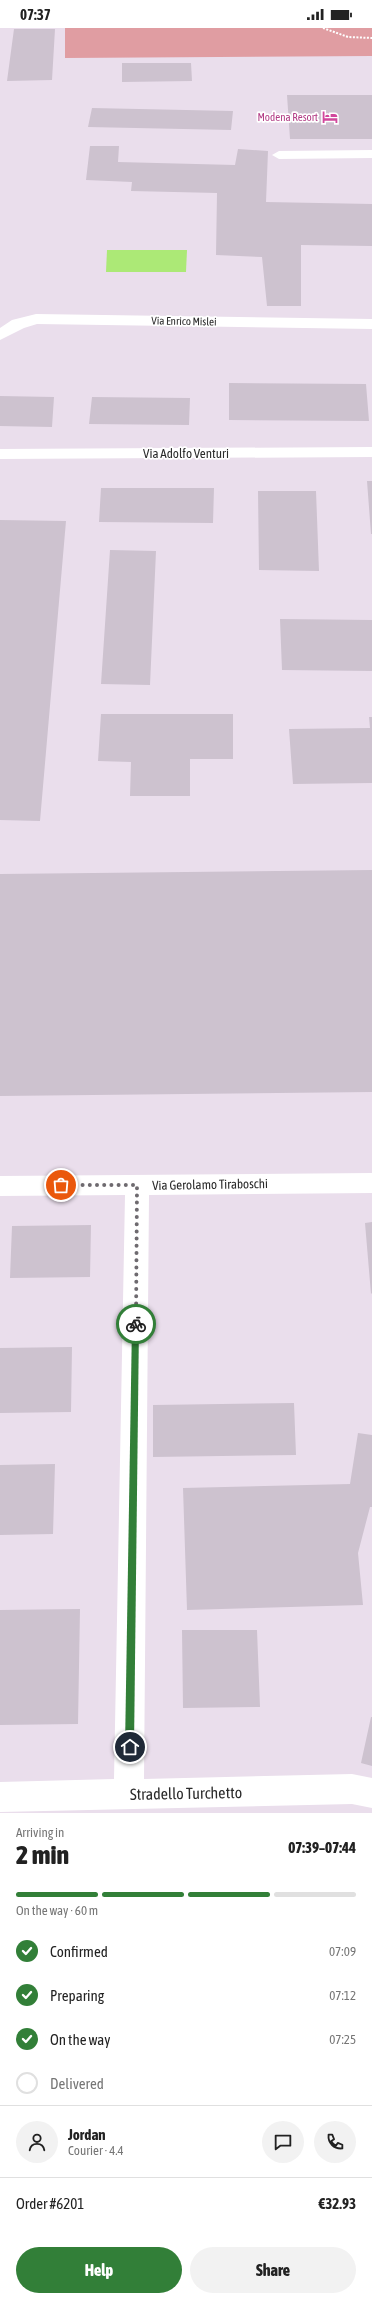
<!DOCTYPE html>
<html lang="en">
<head>
<meta charset="utf-8">
<style>
  :root { --surface:#fff; --page:#f2f2f2; --text:#222; --muted:#767676; --line:#e0e0e0; --accent:#327f38 }
  body { margin:0; font-family:"Asap Condensed",sans-serif; background:var(--page); color:var(--text); height:100vh; display:flex; flex-direction:column; font-size:15px; white-space:nowrap }
  * { box-sizing:border-box; margin:0 }
  p { font-size:13px; color:var(--muted) }
  .icon { flex:none; width:22px; height:22px; fill:none; stroke:currentColor; stroke-width:2; stroke-linecap:round; stroke-linejoin:round }
  .map { position:relative; height:1785px; overflow:hidden }
  .details { display:flex; flex-direction:column; background:var(--surface); flex:1 }
  .details>* { flex:none }
  .pin { position:absolute; display:grid; place-items:center; width:34px; height:34px; color:#fff; margin:-17px; border:2px solid #fff; border-radius:50%; box-shadow:0 1px 4px #0007 }
  .courier { position:absolute; display:grid; place-items:center; width:40px; height:40px; margin:-20px; border:3px solid #327f38; border-radius:50%; background:#fff; color:#222; box-shadow:0 1px 5px #0007 }
  .headline em { font-style:normal; font-weight:800 }
  .headline div { display:flex; flex-direction:column-reverse }
  .headline { display:flex; align-items:center; justify-content:space-between; height:68px; padding:0 16px }
  h1 { font-size:26px; font-weight:800; line-height:30px }
  .bar { display:grid; grid-template-columns:repeat(4,1fr); gap:6px 4px; align-content:center; height:48px; padding:0 16px }
  .bar i { height:5px; border-radius:3px; background:var(--line) }
  .bar .selected { background:var(--accent) }
  .bar p { grid-column:span 4 }
  .line { display:flex; align-items:center; gap:10px; padding:0 16px; border-top:1px solid var(--line) }
  .line div { flex:1 }
  .round { display:grid; place-items:center; flex:none; width:42px; height:42px; border-radius:21px; background:var(--page) }
  ol { padding:0 16px; list-style:none }
  li { display:flex; align-items:center; gap:12px; height:44px }
  li p { margin-inline-start:auto }
  li .icon { padding:4px; border-radius:50%; background:var(--accent); color:#fff; stroke-width:4 }
  li:last-child { color:var(--muted) }
  li i { width:22px; height:22px; border:2px solid var(--line); border-radius:50% }
  .cta { display:flex; gap:8px; margin-top:auto; padding:8px 16px }
  .cta a { flex:1; height:46px; border-radius:24px; background:var(--accent); color:#fff; font-size:16px; font-weight:800; line-height:46px; text-align:center }
  .cta a+a { background:var(--page); color:var(--text) }
  .status { display:flex; justify-content:space-between; align-items:center; height:28px; padding:0 20px; background:var(--surface); direction:ltr }
  .status svg { height:11px; fill:currentColor }
  .map>svg:first-child { display:block }
</style>
</head>
<body>
<div class="status"><b>07:37</b><svg viewBox="0 0 49 12"><path d="M0 12V9h3v3zM5 12V6h3v6zM10 12V3h3v9zM15 12V0h3v12zM26 1h20v11H26zM47 4h2v5h-2z"/></svg></div>
<div class="map">
<svg width="372" height="1785" viewBox="0 0 372 1785">
  <rect width="100%" height="100%" fill="#eadeec"/>
  <path fill="#e09da2" d="M65,0H372V28L65,30Z"/>
  <path fill="#ace976" d="M107,222H187L186,244H106Z"/>
  <path fill="#cdc2cf" d="M14,1H55L52,52L7,53Z
    M122,35H191L192,53L122,54Z
    M287,67H372V111H290Z
    M92,80L233,83L231,102L88,99Z
    M90,118H119L118,134L235,137L238,121L268,123L266,174L372,176V218L301,217V278H267L262,229L216,227L217,165L131,163L132,154L86,152Z
    M229,355L366,356L369,393L229,392Z
    M0,368L54,369L52,399L0,398Z
    M92,369L190,370L189,397L89,396Z
    M367,453H372V506H371Z
    M101,460H214L213,495L99,494Z
    M258,463H316L319,543L259,542Z
    M0,492L66,493L40,793L0,792Z
    M110,522L156,523L150,657L101,656Z
    M280,591L372,592V643L282,642Z
    M101,686H233V731H190V768H130L131,734L98,733Z
    M369,689H372V755L293,756L289,701L370,700Z
    M372,842V1064L0,1068V846Z
    M372,1194V1265L371,1266L365,1195Z
    M91,1197L90,1249L10,1250L12,1198Z
    M72,1319L71,1384L0,1385V1320Z
    M294,1375L296,1427L153,1429V1377Z
    M358,1405L372,1407V1479H370L358,1525L363,1577L187,1582L183,1460L350,1456Z
    M55,1436L53,1506L0,1507V1437Z
    M80,1581L78,1696L0,1697V1582Z
    M182,1602H257L260,1679L183,1680Z
    M371,1689H372V1738L361,1735Z"/>
  <g fill="none" stroke-linecap="round" stroke-linejoin="round">
    <path stroke="#fff" stroke-width="2" stroke-dasharray="2 1.5" stroke-linecap="butt" d="M323,0L348,9L372,10"/>
    <path fill="#fff" fill-rule="evenodd" d="M372,122V130L279,131L272,127L279,123Z
      M36,286L372,291V301L37,296L24,300L0,312V300L12,292Z
      M372,419V429L0,431V421Z
      M372,1145V1165L149,1167L144,1751L352,1746L372,1750V1780L352,1776L0,1784V1754L114,1751L125,1167L0,1168V1148Z"/>
  </g>
  <path fill="#327f38" d="M136,1293L139,1296L134,1719L130,1723L125,1719L132,1296Z"/>
  <g fill="none" stroke-linecap="round" stroke-linejoin="round">
    <path stroke="#6e6a6f" stroke-width="4" stroke-dasharray="0 7.2" d="M61,1157H137L136,1296"/>
  </g>
  <defs>
    <symbol id="hotel-bare" viewBox="-9 -9 18 18"><path d="M-6-4.5h1.5V1H6V5H4.5V3h-9V5H-6ZM-4 0a1.8 1.8 0 1 1 3.6 0ZM.5 0V-2.5h3Q6-2.5 6 0Z" fill="#d1479c" stroke="#fff" stroke-width="2.5" paint-order="stroke"/></symbol>
  </defs>
  <g fill-rule="evenodd">
    <use href="#hotel-bare" x="319" y="78" width="22" height="22"/>
  </g>
  <g text-anchor="middle" stroke-width="3.5" stroke-linejoin="round" paint-order="stroke">
    <g font-size="11" fill="#b23c85" stroke="#fff" text-anchor="end">
      <text x="318" y="93">Modena Resort</text>
    </g>
    <g font-size="11" fill="#2b2b2b" stroke="#fff">
      <text transform="translate(184 293) rotate(1)" y="4">Via Enrico Mislei</text>
    </g>
    <g font-size="13" fill="#2b2b2b" stroke="#fff">
      <text x="186" y="430">Via Adolfo Venturi</text>
      <text transform="translate(210 1156) rotate(-1)" y="5">Via Gerolamo Tiraboschi</text>
    </g>
    <g font-size="16" fill="#2b2b2b" stroke="#fff">
      <text transform="translate(186 1765) rotate(-1)" y="6">Stradello Turchetto</text>
    </g>
  </g>
</svg>
<div class="pin" style="left:61px;top:1157px;background:#ea580c"><svg class="icon" aria-label="bag" viewBox="0 0 24 24"><path d="M5 8h14l-1 12H6zM9 8a3 3 0 0 1 6 0"/></svg></div>
<div class="pin" style="left:130px;top:1719px;background:#1f2937"><svg class="icon" aria-label="home" viewBox="0 0 24 24"><path d="M3 11l9-7 9 7M6 9v11h12V9"/></svg></div>
<div class="courier" style="left:136px;top:1296px"><svg class="icon" aria-label="bike" viewBox="0 0 24 24"><circle cx="6" cy="16" r="4"/><circle cx="18" cy="16" r="4"/><path d="M6 16l4-8h5l3 8M10 8l3 8H6M13 5h3"/></svg></div>
</div>
<section class="details">
<div class="headline"><div><h1>2 min</h1><p>Arriving in</p></div><em>07:39–07:44</em></div>
<div class="bar"><i class="selected"></i><i class="selected"></i><i class="selected"></i><i></i><p>On the way · 60 m</p></div>
<ol>
<li><svg class="icon" aria-label="check" viewBox="0 0 24 24"><path d="M5 12l5 5 9-10"/></svg>Confirmed<p>07:09</p></li>
<li><svg class="icon" aria-label="check" viewBox="0 0 24 24"><path d="M5 12l5 5 9-10"/></svg>Preparing<p>07:12</p></li>
<li><svg class="icon" aria-label="check" viewBox="0 0 24 24"><path d="M5 12l5 5 9-10"/></svg>On the way<p>07:25</p></li>
<li><i></i>Delivered</li>
</ol>
<div class="line" style="height:72px"><a class="round"><svg class="icon" aria-label="person" viewBox="0 0 24 24"><circle cx="12" cy="8" r="4"/><path d="M4 21q1-7 8-7t8 7"/></svg></a><div><b>Jordan</b><p>Courier · 4.4</p></div><a class="round"><svg class="icon" aria-label="chat" viewBox="0 0 24 24"><path d="M4 5h16v11H9l-5 4z"/></svg></a><a class="round"><svg class="icon" aria-label="phone" viewBox="0 0 24 24"><path d="M5 4h4l2 5-3 2q2 4 5 5l2-3 5 2v4C11 20 4 13 5 4z"/></svg></a></div>
<div class="line" style="height:52px"><div>Order #6201</div><b>€32.93</b></div>
<div class="cta"><a>Help</a><a>Share</a></div>
</section>
</body>
</html>
